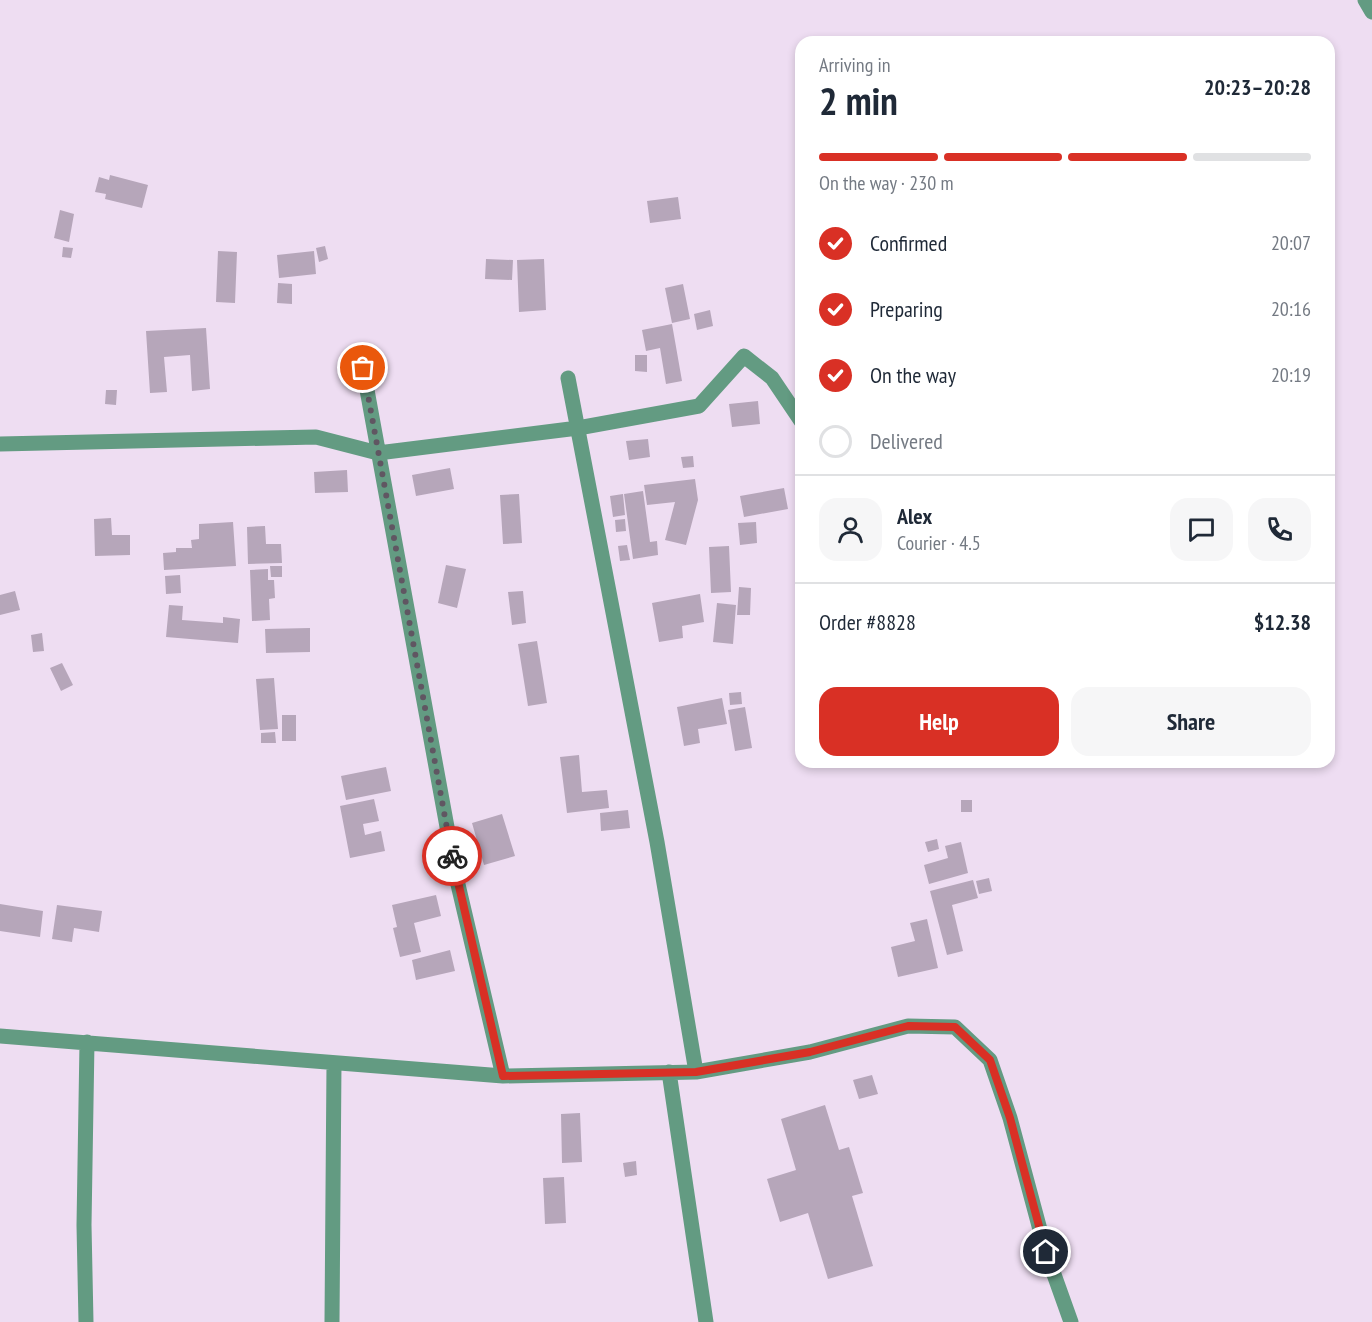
<!DOCTYPE html>
<html lang="en">
<head>
<meta charset="utf-8">
<style>
  :root { --surface:#fff; --page:#f6f6f7; --text:#1f2937; --muted:#747a83; --line:#e0e1e3; --accent:#d93025 }
  body { margin:0; font-family:"PT Sans Narrow",sans-serif; background:var(--page); color:var(--text); height:100vh; display:flex; flex-direction:column; font-size:22px; white-space:nowrap }
  * { box-sizing:border-box; margin:0 }
  p { font-size:20px; color:var(--muted) }
  .icon { flex:none; width:33px; height:33px; fill:none; stroke:currentColor; stroke-width:2; stroke-linecap:round; stroke-linejoin:round }
  .map { position:relative; flex:1; overflow:hidden }
  .sheet { position:absolute; left:795px; top:36px; width:540px; height:732px; display:flex; flex-direction:column; background:var(--surface); border-radius:18px; box-shadow:0 3px 9px #0003 }
  .sheet>* { flex:none }
  .pin { position:absolute; display:grid; place-items:center; width:51px; height:51px; color:#fff; margin:-26px; border:3px solid #fff; border-radius:50%; box-shadow:0 2px 6px #0007 }
  .courier { position:absolute; display:grid; place-items:center; width:60px; height:60px; margin:-30px; border:4px solid #d93025; border-radius:50%; background:#fff; color:#222; box-shadow:0 2px 8px #0007 }
  .head em { font-style:normal; font-weight:800 }
  .head div { display:flex; flex-direction:column-reverse }
  .head { display:flex; align-items:center; justify-content:space-between; height:102px; padding:0 24px }
  h1 { font-size:39px; font-weight:800; line-height:45px }
  .bar { display:grid; grid-template-columns:repeat(4,1fr); gap:9px 6px; align-content:center; height:72px; padding:0 24px }
  .bar i { height:8px; border-radius:4px; background:var(--line) }
  .bar .selected { background:var(--accent) }
  .bar p { grid-column:span 4 }
  .line { display:flex; align-items:center; gap:15px; padding:0 24px; border-top:2px solid var(--line) }
  .line div { flex:1 }
  .round { display:grid; place-items:center; flex:none; width:63px; height:63px; border-radius:18px; background:var(--page) }
  ol { padding:0 24px; list-style:none }
  li { display:flex; align-items:center; gap:18px; height:66px }
  li p { margin-inline-start:auto }
  li .icon { padding:6px; border-radius:50%; background:var(--accent); color:#fff; stroke-width:4 }
  li:last-child { color:var(--muted) }
  li i { width:33px; height:33px; border:3px solid var(--line); border-radius:50% }
  .button { display:flex; gap:12px; margin-top:auto; padding:12px 24px }
  .button a { flex:1; height:69px; border-radius:18px; background:var(--accent); color:#fff; font-size:24px; font-weight:800; line-height:69px; text-align:center }
  .button a+a { background:var(--page); color:var(--text) }
  .map>svg:first-child { display:block }
</style>
</head>
<body>
<div class="map">
<svg width="1372" height="1322" viewBox="0 0 1372 1322">
  <rect width="100%" height="100%" fill="#eeddf2"/>
  <path fill="#b6a6ba" d="M110,175L148,185L142,208L105,199L106,194L95,192L99,177L109,180Z
    M678,197L681,219L650,223L647,201Z
    M60,210L74,214L69,242L54,238Z
    M325,246L328,259L319,262L316,248Z
    M63,247L73,248L71,258L62,257Z
    M218,251L237,252L235,303L216,302Z
    M314,251L316,274L279,278L277,255Z
    M486,259L513,260L512,280L485,279Z
    M544,259L546,310L519,312L517,260Z
    M278,283L292,284V304L277,303Z
    M683,284L690,319L672,323L665,288Z
    M710,310L713,326L697,330L694,314Z
    M672,324L682,381L666,384L660,348L646,351L642,330Z
    M206,328L210,389L192,391L190,355L164,357L167,392L150,393L146,331Z
    M635,355H647V372L635,371Z
    M106,390H117L116,405L105,404Z
    M758,401L760,424L732,427L729,404Z
    M648,439L650,457L629,460L626,441Z
    M693,456L694,467L683,468L681,457Z
    M450,468L454,489L416,496L412,475Z
    M347,470L348,492L315,493L314,472Z
    M695,479L698,500L686,545L665,540L675,502L647,505L644,485Z
    M784,488L788,509L744,517L740,496Z
    M643,491L650,542L657,541L658,555L633,559L624,494Z
    M519,494L522,543L503,544L500,495Z
    M623,494L625,515L613,517L610,496Z
    M111,518L112,535H130V555L95,556L94,519Z
    M625,519L626,531L616,532L615,520Z
    M233,522L236,566L164,570L163,553L176,552V548H192L191,540L199,539V524Z
    M756,522L757,543L740,545L738,523Z
    M265,526L266,544H281L282,563L248,564L247,527Z
    M627,545L630,560L620,561L618,546Z
    M729,546L731,592L711,593L709,547Z
    M446,565L466,569L457,608L438,603Z
    M270,566H282V577H271Z
    M268,569V580H274L275,598L269,599L270,620L252,621L250,570Z
    M180,575L181,593L166,594L165,576Z
    M739,587L751,588L750,615H737Z
    M15,591L20,610L0,615V595Z
    M523,591L526,623L512,625L508,592Z
    M700,594L704,622L682,626L683,638L659,642L652,603Z
    M717,603L736,605L733,644L713,642Z
    M169,605L183,606L182,620L223,623V617L240,619L238,643L166,637Z
    M310,628V652L266,653L265,629Z
    M42,633L44,651L33,652L31,635Z
    M537,641L547,703L528,706L518,644Z
    M62,663L73,685L61,691L50,668Z
    M274,678L278,729L260,730L256,679Z
    M741,692L742,704L730,705L729,693Z
    M722,698L727,724L698,729L700,743L684,746L677,707Z
    M745,707L752,748L735,751L728,710Z
    M282,715H296V741H282Z
    M275,732L276,743H261V733Z
    M579,755L582,792L607,790L609,808L567,813L560,757Z
    M386,767L391,791L346,800L341,776Z
    M374,799L379,821L363,824L365,835L381,831L385,851L350,858L340,806Z
    M961,800H972V812H961Z
    M628,810L630,828L601,831L600,813Z
    M502,814L515,856L484,865L472,823Z
    M937,839L939,849L928,852L925,842Z
    M961,842L968,873L929,884L924,865L948,858L945,846Z
    M989,878L992,891L979,894L976,881Z
    M973,880L978,898L952,905L963,951L947,955L930,891Z
    M436,895L441,916L414,923L421,952L400,957L393,928L397,927L392,905Z
    M0,904L43,911L40,937L0,931Z
    M57,905L102,911L99,932L74,928L72,942L52,939Z
    M927,919L938,968L898,977L891,947L915,941L910,923Z
    M450,950L455,971L416,980L412,960Z
    M872,1075L878,1094L859,1099L853,1080Z
    M825,1105L839,1150L849,1147L863,1193L852,1196L873,1266L828,1279L808,1213L780,1222L767,1179L796,1170L781,1119Z
    M580,1113L582,1162L562,1163L561,1114Z
    M636,1161L637,1175L625,1177L623,1163Z
    M564,1177L566,1223L545,1224L543,1178Z"/>
  <g fill="none" stroke-linecap="round" stroke-linejoin="round">
    <path stroke="#639b82" stroke-width="15" d="M1365,0L1372,12
      M363,368L456,876L503,1076
      M568,378L657,842L696,1072
      M0,444L316,437L378,453L578,428L699,406L744,356L772,378L801,421
      M0,1036L503,1076L696,1072L810,1052L908,1026L955,1027L990,1060L1010,1118L1046,1252L1071,1322
      M669,1072L706,1322
      M86,1322L84,1225L87,1042
      M332,1322L334,1063"/>
  </g>
  <g fill="none" stroke-linecap="round" stroke-linejoin="round">
    <path stroke="#605662" stroke-width="6" stroke-dasharray="0 10.8" d="M363,368L452,856"/>
    <path stroke="#d93025" stroke-width="8" d="M452,856L503,1076L696,1072L810,1052L908,1026L955,1027L990,1060L1010,1118L1046,1252"/>
  </g>
</svg>
<div class="pin" style="left:363px;top:368px;background:#ea580c"><svg class="icon" aria-label="bag" viewBox="0 0 24 24"><path d="M5 8h14l-1 12H6zM9 8a3 3 0 0 1 6 0"/></svg></div>
<div class="pin" style="left:1046px;top:1252px;background:#1f2937"><svg class="icon" aria-label="home" viewBox="0 0 24 24"><path d="M3 11l9-7 9 7M6 9v11h12V9"/></svg></div>
<div class="courier" style="left:452px;top:856px"><svg class="icon" aria-label="bike" viewBox="0 0 24 24"><circle cx="6" cy="16" r="4"/><circle cx="18" cy="16" r="4"/><path d="M6 16l4-8h5l3 8M10 8l3 8H6M13 5h3"/></svg></div>
<section class="sheet">
<div class="head"><div><h1>2 min</h1><p>Arriving in</p></div><em>20:23–20:28</em></div>
<div class="bar"><i class="selected"></i><i class="selected"></i><i class="selected"></i><i></i><p>On the way · 230 m</p></div>
<ol>
<li><svg class="icon" aria-label="check" viewBox="0 0 24 24"><path d="M5 12l5 5 9-10"/></svg>Confirmed<p>20:07</p></li>
<li><svg class="icon" aria-label="check" viewBox="0 0 24 24"><path d="M5 12l5 5 9-10"/></svg>Preparing<p>20:16</p></li>
<li><svg class="icon" aria-label="check" viewBox="0 0 24 24"><path d="M5 12l5 5 9-10"/></svg>On the way<p>20:19</p></li>
<li><i></i>Delivered</li>
</ol>
<div class="line" style="height:108px"><a class="round"><svg class="icon" aria-label="person" viewBox="0 0 24 24"><circle cx="12" cy="8" r="4"/><path d="M4 21q1-7 8-7t8 7"/></svg></a><div><b>Alex</b><p>Courier · 4.5</p></div><a class="round"><svg class="icon" aria-label="chat" viewBox="0 0 24 24"><path d="M4 5h16v11H9l-5 4z"/></svg></a><a class="round"><svg class="icon" aria-label="phone" viewBox="0 0 24 24"><path d="M5 4h4l2 5-3 2q2 4 5 5l2-3 5 2v4C11 20 4 13 5 4z"/></svg></a></div>
<div class="line" style="height:78px"><div>Order #8828</div><b>$12.38</b></div>
<div class="button"><a>Help</a><a>Share</a></div>
</section>
</div>
</body>
</html>
